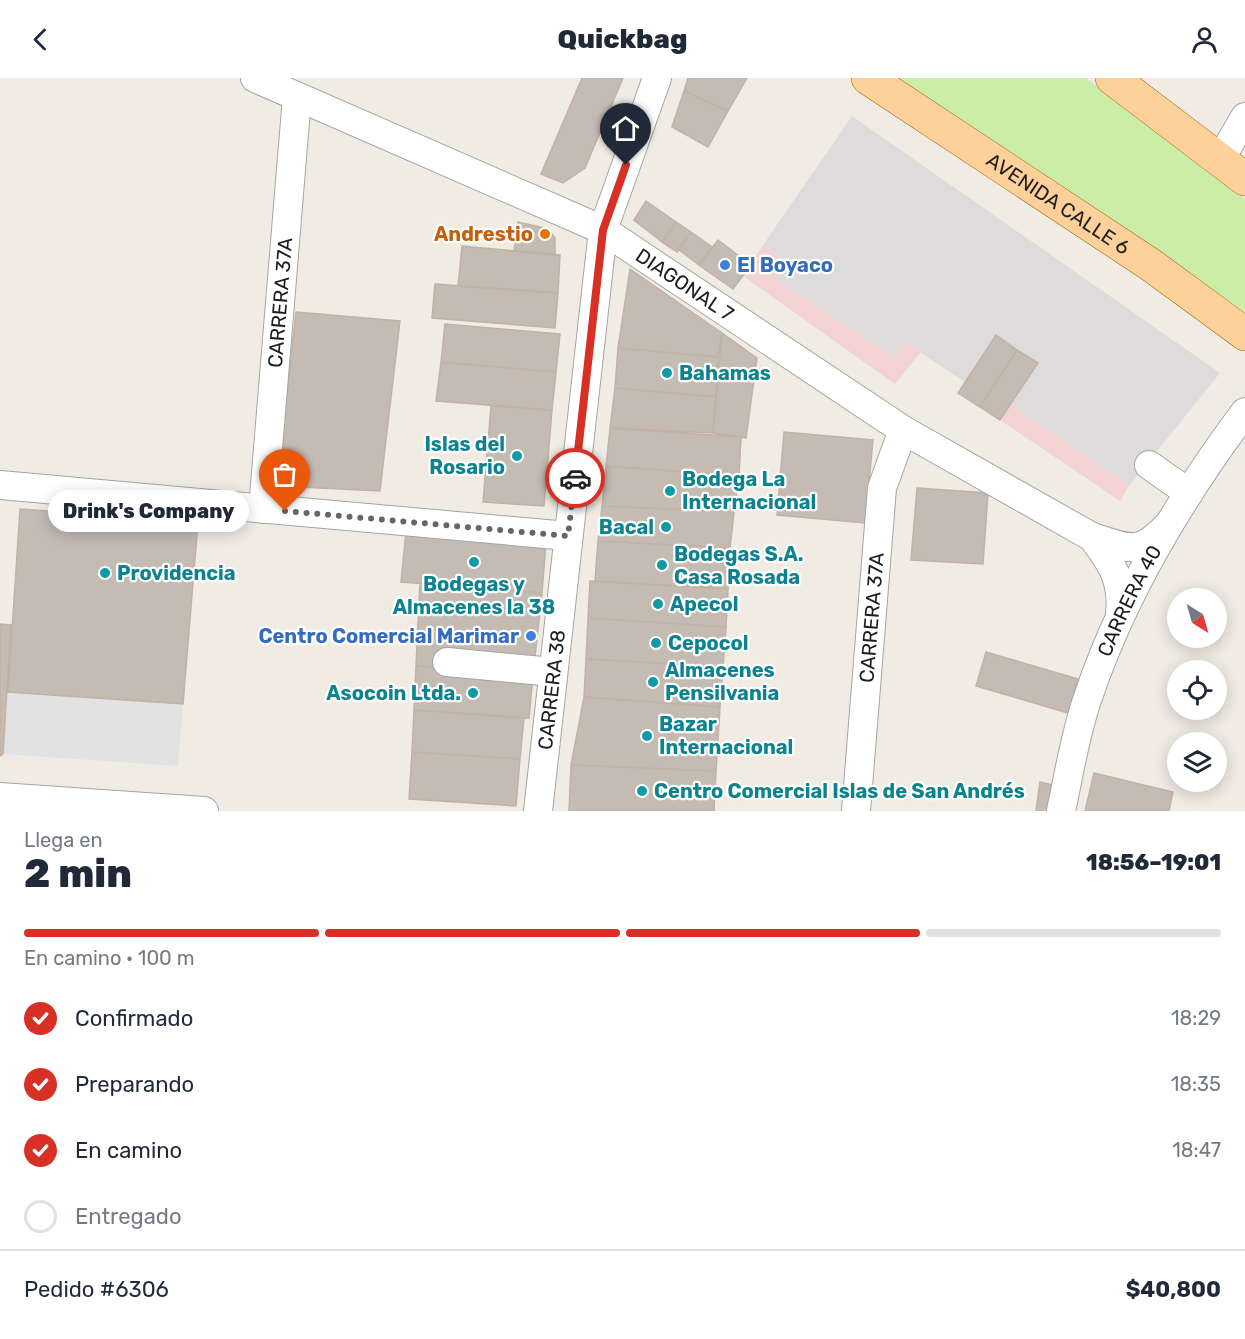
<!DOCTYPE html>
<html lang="es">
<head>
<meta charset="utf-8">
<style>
  :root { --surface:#fff; --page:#f2f2f3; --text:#1f2937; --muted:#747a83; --line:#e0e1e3; --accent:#d93025 }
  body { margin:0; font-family:Rubik,sans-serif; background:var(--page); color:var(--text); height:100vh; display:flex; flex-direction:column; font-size:22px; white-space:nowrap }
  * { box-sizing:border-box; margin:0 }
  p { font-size:20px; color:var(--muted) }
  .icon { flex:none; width:33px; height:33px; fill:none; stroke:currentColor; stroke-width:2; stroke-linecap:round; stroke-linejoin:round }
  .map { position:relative; height:733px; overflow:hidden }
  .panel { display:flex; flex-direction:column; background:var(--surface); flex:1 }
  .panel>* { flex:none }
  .needle { width:39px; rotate:143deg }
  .controls { position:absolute; left:1167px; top:510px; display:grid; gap:12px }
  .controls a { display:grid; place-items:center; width:60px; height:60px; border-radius:50%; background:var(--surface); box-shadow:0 3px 15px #0003; font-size:30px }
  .pin { position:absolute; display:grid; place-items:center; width:51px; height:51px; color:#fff; margin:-62px -26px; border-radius:50% 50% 50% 0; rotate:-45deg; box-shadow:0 0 6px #0007 }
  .pin .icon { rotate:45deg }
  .courier { position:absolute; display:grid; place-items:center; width:60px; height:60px; margin:-30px; border:4px solid #d93025; border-radius:50%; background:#fff; color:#222; box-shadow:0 2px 8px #0007 }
  .bubble { position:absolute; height:42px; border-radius:21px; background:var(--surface); box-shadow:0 3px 15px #0003; font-size:20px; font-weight:800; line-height:42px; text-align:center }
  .summary em { font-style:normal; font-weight:800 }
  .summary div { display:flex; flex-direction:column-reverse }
  .summary { display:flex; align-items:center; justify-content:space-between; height:102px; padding:0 24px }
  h1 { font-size:39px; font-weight:800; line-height:45px }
  .bar { display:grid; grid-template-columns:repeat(4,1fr); gap:9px 6px; align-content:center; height:72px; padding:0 24px }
  .bar i { height:8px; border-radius:4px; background:var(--line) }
  .bar .current { background:var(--accent) }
  .bar p { grid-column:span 4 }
  .line { display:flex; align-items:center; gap:15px; padding:0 24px; border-top:2px solid var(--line) }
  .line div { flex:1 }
  ol { padding:0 24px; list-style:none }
  li { display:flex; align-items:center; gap:18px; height:66px }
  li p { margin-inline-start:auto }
  li .icon { padding:6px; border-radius:50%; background:var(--accent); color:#fff; stroke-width:4 }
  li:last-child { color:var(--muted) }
  li i { width:33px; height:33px; border:3px solid var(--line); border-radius:50% }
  header { display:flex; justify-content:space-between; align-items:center; height:78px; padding:0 24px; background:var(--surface); font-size:27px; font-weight:800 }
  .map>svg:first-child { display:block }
</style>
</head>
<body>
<header><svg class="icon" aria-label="back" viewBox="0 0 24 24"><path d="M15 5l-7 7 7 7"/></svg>Quickbag<svg class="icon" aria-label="person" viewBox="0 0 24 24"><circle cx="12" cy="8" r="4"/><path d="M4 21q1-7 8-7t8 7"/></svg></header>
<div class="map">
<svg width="1245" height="733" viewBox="0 0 1245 733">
  <rect width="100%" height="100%" fill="#f0ece4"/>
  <path fill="#dddbdb" d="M852,38L1220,295L1129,408L1011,326L1038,285L996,257L965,304L906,265L895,280L776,202L787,185L763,167Z"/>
  <path fill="#f2d3d2" d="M763,167L787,185L776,202L895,279L906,264L921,274L895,306L743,198Z
    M1011,326L1129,408L1120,423L1000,342Z"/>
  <path fill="#cbeda7" d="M895,0H1086L1245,121V234L1095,130Z"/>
  <path fill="#e2e2e2" d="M8,614L183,626L178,688L3,676Z"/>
  <path fill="#c4bbb3" stroke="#c2b1a6" stroke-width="1.5" d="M582,0H623L585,90L563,105L541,96Z
    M688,0H747L728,33L684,13Z
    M684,13L728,33L708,69L672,49Z
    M646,123L676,144L662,164L634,142Z
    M518,144L548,151L555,160V177L514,173Z
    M676,144L691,154L677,174L662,164Z
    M691,154L712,169L699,187L678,171Z
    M718,162L751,187L733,211L699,187Z
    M462,168L560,177L558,215L458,208Z
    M630,191L722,255L718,279L618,270Z
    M435,206L558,215L555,250L432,240Z
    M296,234L400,243L380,413L299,409L287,403L279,389Z
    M445,246L560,256L556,294L441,284Z
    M722,255L757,280L746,360L713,355Z
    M996,257L1017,272L980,329L958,315Z
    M618,270L718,279L716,319L615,310Z
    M1017,272L1038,285L1000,342L980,329Z
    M441,284L556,294L552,332L436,323Z
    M615,310L716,319L713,355L610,350Z
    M491,328L552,332L544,428L483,424Z
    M610,350L741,359L739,398L606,388Z
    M784,354L873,362L865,445L777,437Z
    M606,388L739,398L734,434L602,428Z
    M917,410L988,415L983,486L911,482Z
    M602,428L734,434L730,470L598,463Z
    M20,431L198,444L183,626L8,614Z
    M406,453L546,464L542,515L401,504Z
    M598,463L730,470L728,511L595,503Z
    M590,503L728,511L726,549L588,540Z
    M420,505L542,515L533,597L416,588Z
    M588,540L726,549L723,589L586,581Z
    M0,546L11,547L3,676L0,678Z
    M986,574L1078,601L1068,635L976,608Z
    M586,581L723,589L720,629L584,619Z
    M416,588L533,597L529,640L414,632Z
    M584,619L720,629L716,693L571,687Z
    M414,632L524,640L520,681L412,674Z
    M412,674L520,681L516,728L409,721Z
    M571,687L716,693L714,733H569Z
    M1094,695L1173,714L1169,733H1085Z
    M1040,704L1053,707L1048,733H1036Z"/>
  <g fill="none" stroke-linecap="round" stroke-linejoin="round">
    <defs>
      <g id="minor">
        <path id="s1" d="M255,0L603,152L903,352L1092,459C1130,471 1139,478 1168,447"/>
        <path d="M1220,82L1245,39"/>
        <path d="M1149,387L1189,415"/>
        <path d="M0,407L568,458"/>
        <path id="s2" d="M263,431L297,19"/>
        <path d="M1092,459C1111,484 1124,503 1120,536"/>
        <path d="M447,584L553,594"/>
        <path d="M0,719L204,733"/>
        <path id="s3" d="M538,733L603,152L657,0"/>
        <path id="s4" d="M856,733L882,410L903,352"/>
        <path id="s5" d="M1061,733C1069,696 1075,657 1087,622C1122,517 1179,422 1245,334"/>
      </g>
      <g id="major">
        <path id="s6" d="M868,0L1151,187L1245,256"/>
        <path d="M1112,0L1245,101"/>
      </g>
    </defs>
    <use href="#minor" stroke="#a5a5a5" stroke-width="30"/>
    <use href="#major" stroke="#996200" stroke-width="34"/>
    <use href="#minor" stroke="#fff" stroke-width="28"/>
    <use href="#major" stroke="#ffd19a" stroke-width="33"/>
  </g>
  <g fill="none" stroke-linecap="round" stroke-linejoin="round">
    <path stroke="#686663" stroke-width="6" stroke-dasharray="0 10.8" d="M285,433L568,458L575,400"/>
    <path stroke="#d93025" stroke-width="8" d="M575,400L603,152L626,87"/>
  </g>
  <circle fill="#e8710a" stroke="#fff" stroke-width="2" cx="545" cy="156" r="6"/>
  <g fill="#3f7fe0" stroke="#fff" stroke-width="2">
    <circle cx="725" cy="187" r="6"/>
    <circle cx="531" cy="558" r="6"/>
  </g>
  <g fill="#0f9aa8" stroke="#fff" stroke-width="2">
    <circle cx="667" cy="295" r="6"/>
    <circle cx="517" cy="378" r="6"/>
    <circle cx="670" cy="413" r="6"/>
    <circle cx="666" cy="449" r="6"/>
    <circle cx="474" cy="484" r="6"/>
    <circle cx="662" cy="487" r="6"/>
    <circle cx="105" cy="495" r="6"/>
    <circle cx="658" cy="526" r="6"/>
    <circle cx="656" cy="565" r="6"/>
    <circle cx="653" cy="604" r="6"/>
    <circle cx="473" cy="615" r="6"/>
    <circle cx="647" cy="658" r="6"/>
    <circle cx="642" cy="713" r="6"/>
  </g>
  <g text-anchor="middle" stroke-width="4.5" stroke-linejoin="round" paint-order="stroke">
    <g font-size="20" fill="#1e1e1e" stroke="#fff">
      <text dy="7" stroke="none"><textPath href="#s6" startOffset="228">AVENIDA CALLE 6</textPath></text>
      <text dy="7" stroke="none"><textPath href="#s1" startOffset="478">DIAGONAL 7</textPath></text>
      <text dy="7" stroke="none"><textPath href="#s2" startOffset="207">CARRERA 37A</textPath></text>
      <text dy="7" stroke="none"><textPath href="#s5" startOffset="222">CARRERA 40</textPath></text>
      <text dy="7" stroke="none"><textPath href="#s4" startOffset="194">CARRERA 37A</textPath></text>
      <text dy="7" stroke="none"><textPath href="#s3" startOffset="122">CARRERA 38</textPath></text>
    </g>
    <g font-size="20" font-weight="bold" fill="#c56008" stroke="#fff" text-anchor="end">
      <text x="533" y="163">Andrestio</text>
    </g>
    <g font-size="20" font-weight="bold" fill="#366cbe" stroke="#fff" text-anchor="start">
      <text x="737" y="194">El Boyaco</text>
      <text x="519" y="565" text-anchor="end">Centro Comercial Marimar</text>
    </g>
    <g font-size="20" font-weight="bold" fill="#0d838f" stroke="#fff" text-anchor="start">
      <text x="679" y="302">Bahamas</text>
      <text x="505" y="373" text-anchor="end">Islas del<tspan x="505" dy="23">Rosario</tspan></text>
      <text x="682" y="408">Bodega La<tspan x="682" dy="23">Internacional</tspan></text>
      <text x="654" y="456" text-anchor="end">Bacal</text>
      <text x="674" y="483">Bodegas S.A.<tspan x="674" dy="23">Casa Rosada</tspan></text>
      <text x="117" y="502">Providencia</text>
      <text x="474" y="513" text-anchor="middle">Bodegas y<tspan x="474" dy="23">Almacenes la 38</tspan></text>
      <text x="670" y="533">Apecol</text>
      <text x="668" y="572">Cepocol</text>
      <text x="665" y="599">Almacenes<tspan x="665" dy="23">Pensilvania</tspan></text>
      <text x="461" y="622" text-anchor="end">Asocoin Ltda.</text>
      <text x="659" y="653">Bazar<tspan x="659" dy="23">Internacional</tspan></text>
      <text x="654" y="720">Centro Comercial Islas de San Andrés</text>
    </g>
  </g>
</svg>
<div class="controls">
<a><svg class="needle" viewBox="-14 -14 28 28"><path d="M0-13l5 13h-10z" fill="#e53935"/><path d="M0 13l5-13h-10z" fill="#747a83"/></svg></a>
<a><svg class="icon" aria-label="locate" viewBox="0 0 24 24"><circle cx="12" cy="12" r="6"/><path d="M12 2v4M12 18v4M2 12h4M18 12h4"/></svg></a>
<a><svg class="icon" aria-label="layers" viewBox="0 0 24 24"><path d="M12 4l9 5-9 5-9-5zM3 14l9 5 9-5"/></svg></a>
</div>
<div class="pin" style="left:285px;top:433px;background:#ea580c"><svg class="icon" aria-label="bag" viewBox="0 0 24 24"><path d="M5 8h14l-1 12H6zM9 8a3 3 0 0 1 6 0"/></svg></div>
<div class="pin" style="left:626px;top:87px;background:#1f2937"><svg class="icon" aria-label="home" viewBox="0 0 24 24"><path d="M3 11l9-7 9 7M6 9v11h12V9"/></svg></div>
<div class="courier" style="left:575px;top:400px"><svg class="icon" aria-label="car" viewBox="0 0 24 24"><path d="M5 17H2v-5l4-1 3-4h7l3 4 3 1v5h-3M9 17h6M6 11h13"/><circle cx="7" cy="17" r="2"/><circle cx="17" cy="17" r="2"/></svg></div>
<div class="bubble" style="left:48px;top:412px;width:201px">Drink's Company</div>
</div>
<section class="panel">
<div class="summary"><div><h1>2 min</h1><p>Llega en</p></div><em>18:56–19:01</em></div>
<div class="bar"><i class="current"></i><i class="current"></i><i class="current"></i><i></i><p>En camino · 100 m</p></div>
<ol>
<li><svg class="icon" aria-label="check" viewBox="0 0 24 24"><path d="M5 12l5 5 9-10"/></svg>Confirmado<p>18:29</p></li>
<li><svg class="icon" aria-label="check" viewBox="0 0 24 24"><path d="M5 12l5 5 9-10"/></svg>Preparando<p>18:35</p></li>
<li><svg class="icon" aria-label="check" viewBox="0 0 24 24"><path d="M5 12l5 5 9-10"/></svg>En camino<p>18:47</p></li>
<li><i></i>Entregado</li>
</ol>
<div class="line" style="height:78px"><div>Pedido #6306</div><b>$40,800</b></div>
</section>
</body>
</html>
